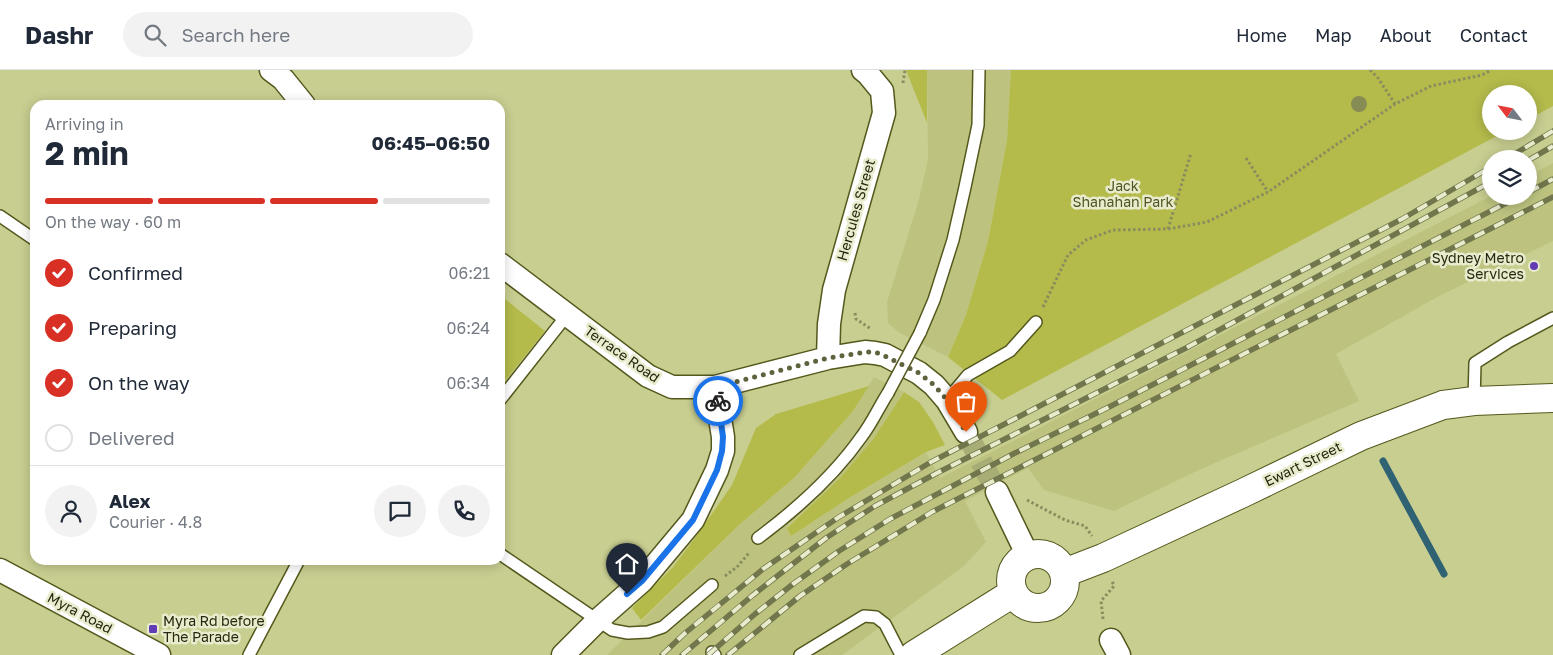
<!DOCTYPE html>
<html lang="en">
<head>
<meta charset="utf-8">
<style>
  :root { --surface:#fff; --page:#f2f2f3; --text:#1f2937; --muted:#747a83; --line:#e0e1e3; --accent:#d93025 }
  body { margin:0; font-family:"Golos Text",sans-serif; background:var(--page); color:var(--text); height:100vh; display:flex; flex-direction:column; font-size:19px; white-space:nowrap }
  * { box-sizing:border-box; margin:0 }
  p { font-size:16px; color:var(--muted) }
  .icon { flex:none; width:28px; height:28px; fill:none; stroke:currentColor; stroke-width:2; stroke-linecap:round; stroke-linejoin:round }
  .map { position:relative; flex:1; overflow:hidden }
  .side { position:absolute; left:30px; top:30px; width:475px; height:465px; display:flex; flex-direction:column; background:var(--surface); border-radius:15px; box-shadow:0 2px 12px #0003 }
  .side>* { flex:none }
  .needle { width:32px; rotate:302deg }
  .controls { position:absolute; left:1482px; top:15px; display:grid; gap:10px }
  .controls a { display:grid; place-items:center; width:55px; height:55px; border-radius:50%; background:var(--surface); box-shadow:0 2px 12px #0003; font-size:25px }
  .pin { position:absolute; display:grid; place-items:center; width:42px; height:42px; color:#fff; margin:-51px -21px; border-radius:50% 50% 50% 0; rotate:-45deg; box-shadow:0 0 5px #0007 }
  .pin .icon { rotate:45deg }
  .courier { position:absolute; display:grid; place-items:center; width:50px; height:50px; margin:-25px; border:4px solid #1a73e8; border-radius:50%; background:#fff; color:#222; box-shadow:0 1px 6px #0007 }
  .headline em { font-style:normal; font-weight:700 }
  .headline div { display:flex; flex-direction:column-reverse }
  .headline { display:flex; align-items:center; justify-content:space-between; height:85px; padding:0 15px }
  h1 { font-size:32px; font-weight:700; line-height:38px }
  .bar { display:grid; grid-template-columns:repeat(4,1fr); gap:8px 5px; align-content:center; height:60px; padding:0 15px }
  .bar i { height:6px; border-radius:4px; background:var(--line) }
  .bar .selected { background:var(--accent) }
  .bar p { grid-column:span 4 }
  .line { display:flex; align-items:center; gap:12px; padding:0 15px; border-top:1px solid var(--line) }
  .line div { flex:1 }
  .round { display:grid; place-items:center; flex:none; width:52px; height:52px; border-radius:26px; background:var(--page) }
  ol { padding:0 15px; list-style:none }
  li { display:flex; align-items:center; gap:15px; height:55px }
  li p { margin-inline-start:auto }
  li .icon { padding:5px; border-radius:50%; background:var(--accent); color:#fff; stroke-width:4 }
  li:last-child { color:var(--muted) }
  li i { width:28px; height:28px; border:2px solid var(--line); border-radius:50% }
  header { display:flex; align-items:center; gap:30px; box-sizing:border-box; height:70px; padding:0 25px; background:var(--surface); border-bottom:1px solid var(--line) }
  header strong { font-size:24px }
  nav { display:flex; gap:28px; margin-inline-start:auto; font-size:18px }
  .search { width:350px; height:45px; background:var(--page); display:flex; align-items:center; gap:12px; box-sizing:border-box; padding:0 18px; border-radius:28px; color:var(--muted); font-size:19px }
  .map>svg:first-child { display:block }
</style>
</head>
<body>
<header>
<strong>Dashr</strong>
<div class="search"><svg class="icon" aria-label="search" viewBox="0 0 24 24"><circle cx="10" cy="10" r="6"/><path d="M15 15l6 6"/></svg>Search here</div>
<nav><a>Home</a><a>Map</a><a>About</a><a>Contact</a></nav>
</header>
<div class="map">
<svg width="1553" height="585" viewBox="0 0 1553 585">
  <rect width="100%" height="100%" fill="#c8ce90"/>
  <path fill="#bdc37f" d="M927,0H1011L1007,71L988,171L966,245L948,287L898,262L888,253L887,232L918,133L928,89Z
    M1553,93V171L1439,226L1336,284L1359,331L1201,399L1114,441L1044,420L1028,398L965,431L986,472L964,496L842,585H607L740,454L795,407L853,341L874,307L904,322L874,368L839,409L787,457L791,466L849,428L926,382L940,408L1033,361L1491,126H1529V106Z"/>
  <path fill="#b4bb4b" d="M906,0H927V53Z
    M1011,0H1553V36L1529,49V24H1491V61H1506L1002,330L948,287L966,245L988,171L1007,71Z
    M500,225L545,261L500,317Z
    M869,316L853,341L795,407L740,454L641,550L632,538L673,497L695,468L732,415L756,358L776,344Z
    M904,322L919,332L933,352L945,375L926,382L849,428L791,466L787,458L839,409L874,368Z"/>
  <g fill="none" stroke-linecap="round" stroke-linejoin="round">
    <path stroke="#2f6273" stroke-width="7" d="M1383,391L1444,504"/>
    <path stroke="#a8ad76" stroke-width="22" stroke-dasharray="22 11" stroke-linecap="butt" d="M966,362L997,422"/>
    <defs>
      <path id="service" d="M0,146L35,170
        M920,263L934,230L953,170L965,117L978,55L979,0
        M500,330L567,245
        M947,330L968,305L1010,281L1036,252
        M1474,331L1475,293L1508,272L1553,248
        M758,468C797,439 834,406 862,366C872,353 879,337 888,323
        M500,484L612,560L628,563L648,562L663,557L712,515
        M712,582L715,585
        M249,585L299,490
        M800,585L864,546L876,547L885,554L901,585"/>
      <path id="minor" d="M271,0L283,9L304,35
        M500,194L648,306L672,317H715L828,288L865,282L875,283L885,285L919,303L934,315L947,330L966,362
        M828,288L829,254L834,220L884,43L882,21L868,4L863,0
        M997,422L1028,486
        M0,500L159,585
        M1111,570L1119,585
        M563,585L598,550L642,511L693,450L717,400L723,381V367L715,317"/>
      <path id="tertiary" d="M1011 511a27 27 0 1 1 54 0a27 27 0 1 1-54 0Z
        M1064,503L1103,488L1243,423L1361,366L1443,335L1474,331L1553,328
        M914,585L1013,523"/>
    </defs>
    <use href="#service" stroke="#54581c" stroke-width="14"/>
    <use href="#minor" stroke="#54581c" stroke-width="25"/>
    <use href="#tertiary" stroke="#54581c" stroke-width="30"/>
    <path stroke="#898d5e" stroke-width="3" stroke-dasharray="2.5 2.5" stroke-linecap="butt" d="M1370,0L1378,8L1395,34
      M903,13L905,0
      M1246,88L1268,122
      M1168,159L1191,83
      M1043,237L1068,185L1086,170L1113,160L1168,159L1207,152L1268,122L1395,34L1431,16L1482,5L1491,0
      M855,243L856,249L871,259
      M1027,430L1065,450L1085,456L1092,466
      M725,506L737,497L749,483
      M1103,549L1101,531L1114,516L1112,511"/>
    <use href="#service" stroke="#fff" stroke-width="11"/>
    <use href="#minor" stroke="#fff" stroke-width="22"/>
    <use href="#tertiary" stroke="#fff" stroke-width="28"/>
    <defs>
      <path id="rail" d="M1506,89L1553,61
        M1529,90L1553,76
        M1529,122L1553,109
        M662,585L684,564L763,499L839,447L931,392L1402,149L1491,97
        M682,585L753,525L826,468L875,436L937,403L1186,278L1491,112
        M708,585L755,544L793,514L839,481L890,449L1015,383L1111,336L1520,126
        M728,585L800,526L847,494L932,442L1553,127"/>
    </defs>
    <use href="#rail" stroke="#72764c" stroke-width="5.5"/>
    <use href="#rail" stroke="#e8eccd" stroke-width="4" stroke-dasharray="11" stroke-linecap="butt"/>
    <defs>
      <path id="service-bridge" d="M888,323L920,263"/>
    </defs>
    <use href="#service-bridge" stroke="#54581c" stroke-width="14" stroke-linecap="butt"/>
    <use href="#service-bridge" stroke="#fff" stroke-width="11"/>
  </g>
  <circle fill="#878b54" cx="1359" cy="34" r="8"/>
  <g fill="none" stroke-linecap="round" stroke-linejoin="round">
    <path stroke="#5f623c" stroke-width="5" stroke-dasharray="0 9" d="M718,331L716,317L828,288L866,282H875L885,286L919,303L934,315L947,330L966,362"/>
    <path stroke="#1a73e8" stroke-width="6" d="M627,524L642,511L693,450L717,400L722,381L723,367L718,331"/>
  </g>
  <g fill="#623cb5" stroke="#e8eccd" stroke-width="2">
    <circle cx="1534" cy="196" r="5"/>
    <rect x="148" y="554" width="10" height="10" rx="2.5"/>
  </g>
  <g text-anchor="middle" stroke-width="5" stroke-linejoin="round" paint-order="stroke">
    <g font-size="14" fill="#525523" stroke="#e8eccd">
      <text x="1123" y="121">Jack<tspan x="1123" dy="16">Shanahan Park</tspan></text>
    </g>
    <g font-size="14" fill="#26280f" stroke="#e8eccd">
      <text transform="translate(856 140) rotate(-74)" y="5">Hercules Street</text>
      <text transform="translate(622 284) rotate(35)" y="5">Terrace Road</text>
      <text transform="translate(1303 394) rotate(-26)" y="5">Ewart Street</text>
      <text transform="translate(80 543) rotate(28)" y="5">Myra Road</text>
    </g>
    <g font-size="14" fill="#26280f" stroke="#e8eccd" text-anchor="end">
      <text x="1524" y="193">Sydney Metro<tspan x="1524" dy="16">Services</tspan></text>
      <text x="163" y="556" text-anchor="start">Myra Rd before<tspan x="163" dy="16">The Parade</tspan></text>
    </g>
  </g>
</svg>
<div class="controls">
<a><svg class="needle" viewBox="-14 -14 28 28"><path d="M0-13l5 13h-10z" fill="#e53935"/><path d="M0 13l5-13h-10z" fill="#747a83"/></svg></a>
<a><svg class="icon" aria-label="layers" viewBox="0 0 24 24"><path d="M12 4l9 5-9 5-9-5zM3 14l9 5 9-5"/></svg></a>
</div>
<div class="pin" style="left:966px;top:362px;background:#ea580c"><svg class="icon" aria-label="bag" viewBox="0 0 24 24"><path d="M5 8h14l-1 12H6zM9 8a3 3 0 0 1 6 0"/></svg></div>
<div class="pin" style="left:627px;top:524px;background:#1f2937"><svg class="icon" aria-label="home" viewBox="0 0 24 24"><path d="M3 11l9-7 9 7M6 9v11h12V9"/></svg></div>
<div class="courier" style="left:718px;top:331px"><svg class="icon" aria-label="bike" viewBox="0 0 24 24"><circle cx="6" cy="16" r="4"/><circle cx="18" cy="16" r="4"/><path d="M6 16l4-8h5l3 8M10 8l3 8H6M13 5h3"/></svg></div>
<section class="side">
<div class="headline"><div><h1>2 min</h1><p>Arriving in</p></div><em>06:45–06:50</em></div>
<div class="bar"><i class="selected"></i><i class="selected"></i><i class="selected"></i><i></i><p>On the way · 60 m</p></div>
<ol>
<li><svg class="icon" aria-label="check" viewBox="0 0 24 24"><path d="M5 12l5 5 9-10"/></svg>Confirmed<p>06:21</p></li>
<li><svg class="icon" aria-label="check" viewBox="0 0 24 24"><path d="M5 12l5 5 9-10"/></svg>Preparing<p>06:24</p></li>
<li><svg class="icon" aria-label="check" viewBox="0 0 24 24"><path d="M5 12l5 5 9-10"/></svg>On the way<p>06:34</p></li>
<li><i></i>Delivered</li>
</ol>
<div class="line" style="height:90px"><a class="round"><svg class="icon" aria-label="person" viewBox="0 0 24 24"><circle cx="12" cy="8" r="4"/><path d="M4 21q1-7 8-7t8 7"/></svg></a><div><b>Alex</b><p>Courier · 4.8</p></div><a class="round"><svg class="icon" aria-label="chat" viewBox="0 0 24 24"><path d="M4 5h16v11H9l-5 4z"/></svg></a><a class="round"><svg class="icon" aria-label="phone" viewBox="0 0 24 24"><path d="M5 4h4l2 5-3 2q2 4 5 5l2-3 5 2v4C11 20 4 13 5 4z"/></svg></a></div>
</section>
</div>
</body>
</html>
